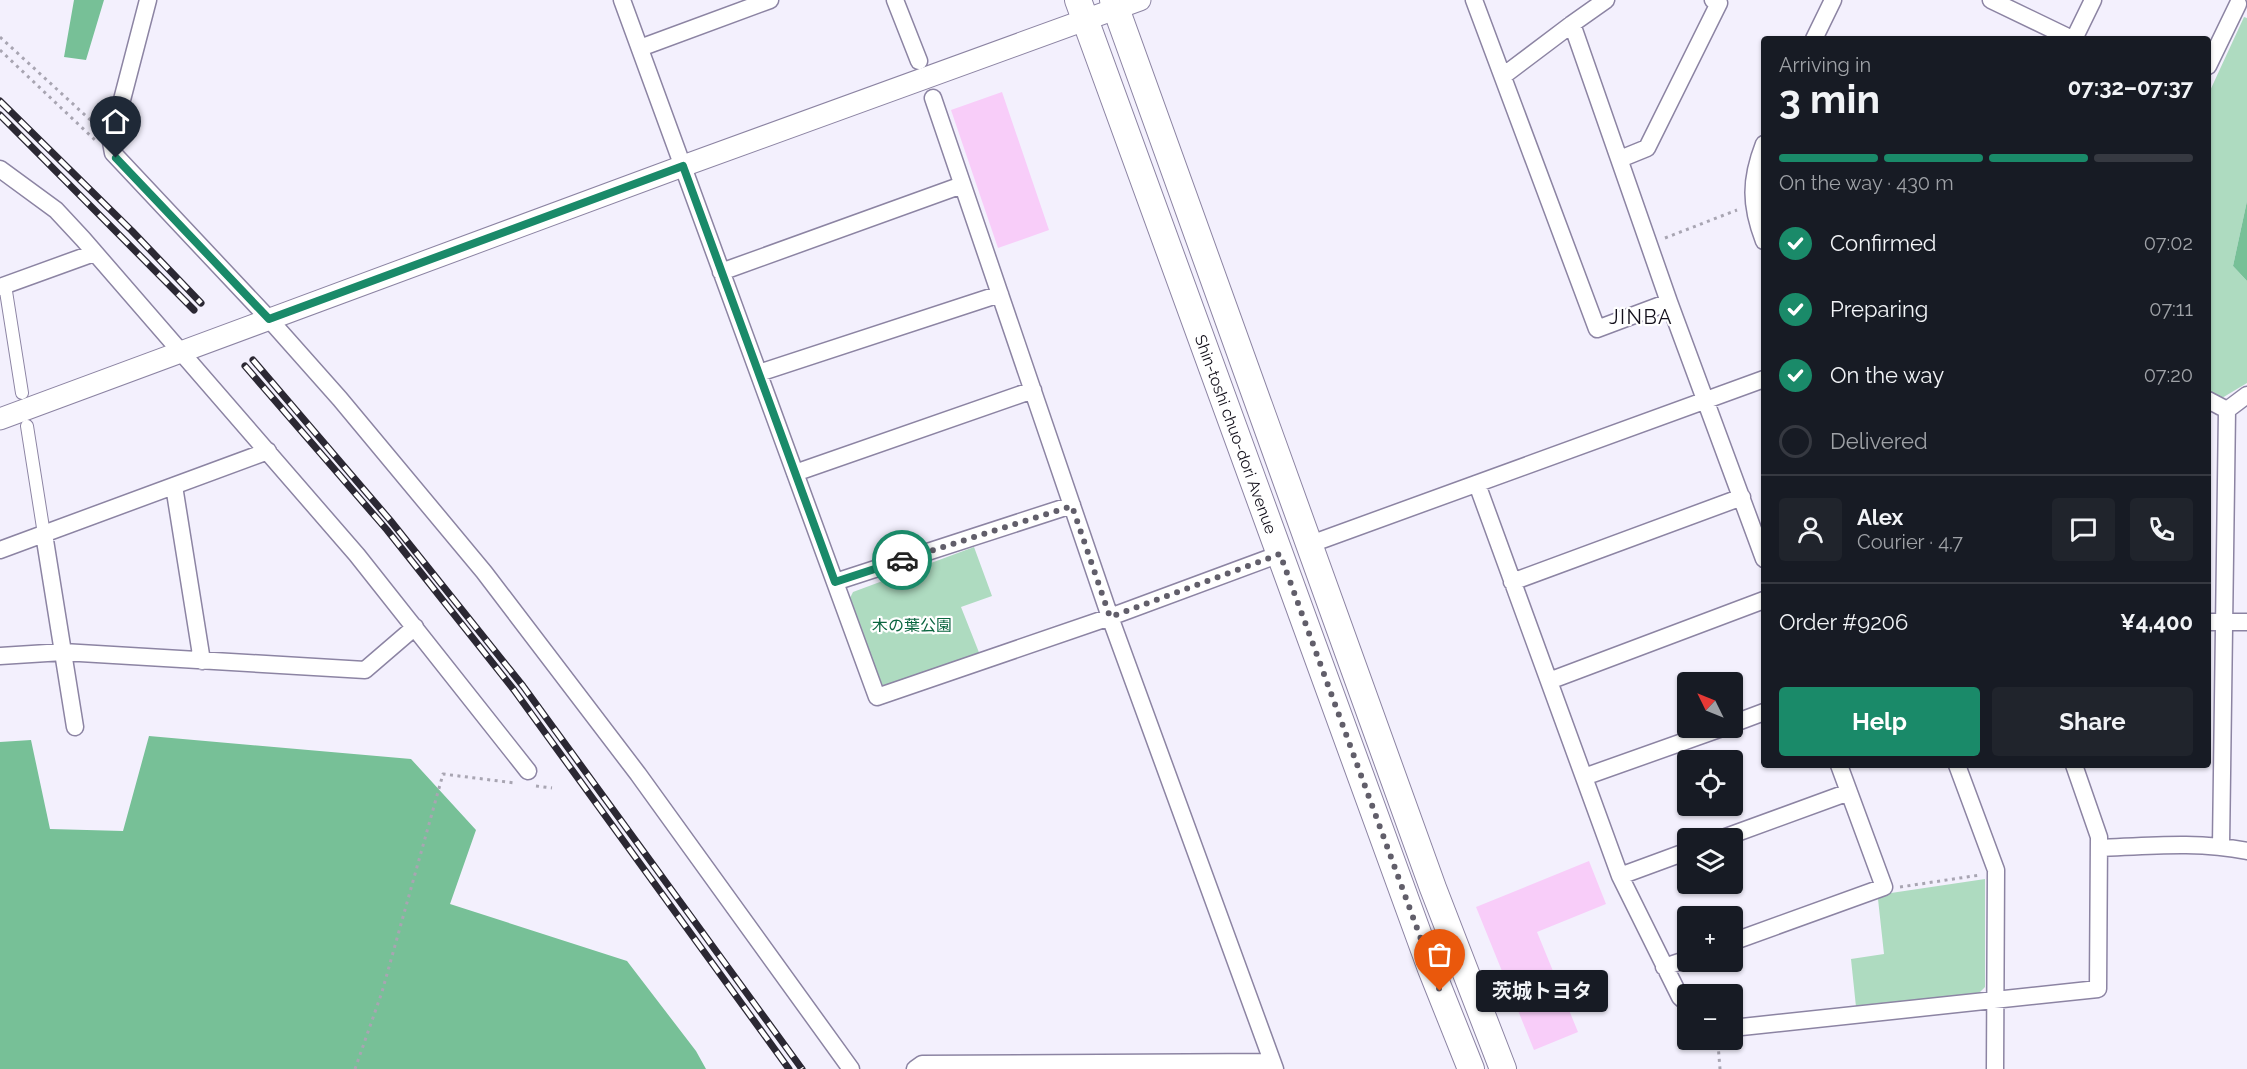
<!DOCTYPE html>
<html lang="en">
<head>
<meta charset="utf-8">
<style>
  :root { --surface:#171b24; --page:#20242c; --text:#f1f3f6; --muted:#9ea1a6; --line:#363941; --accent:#1a8a69 }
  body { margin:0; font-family:Raleway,"Noto Sans JP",sans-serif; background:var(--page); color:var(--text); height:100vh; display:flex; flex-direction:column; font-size:22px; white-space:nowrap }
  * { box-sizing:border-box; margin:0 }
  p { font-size:20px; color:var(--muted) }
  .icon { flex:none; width:33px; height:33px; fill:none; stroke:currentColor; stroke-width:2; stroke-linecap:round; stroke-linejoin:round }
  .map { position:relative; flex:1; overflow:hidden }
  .drawer { position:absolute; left:1761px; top:36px; width:450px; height:732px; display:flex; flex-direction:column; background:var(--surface); border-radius:6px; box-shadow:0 2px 4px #0004 }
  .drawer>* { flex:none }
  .needle { width:39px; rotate:313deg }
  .buttons { position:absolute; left:1677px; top:672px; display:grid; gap:12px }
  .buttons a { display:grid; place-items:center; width:66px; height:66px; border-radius:6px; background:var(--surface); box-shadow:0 2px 4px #0004; font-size:30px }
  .pin { position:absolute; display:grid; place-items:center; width:51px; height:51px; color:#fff; margin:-62px -26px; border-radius:50% 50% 50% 0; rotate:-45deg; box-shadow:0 0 6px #0007 }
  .pin .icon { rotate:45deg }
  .courier { position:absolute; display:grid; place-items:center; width:60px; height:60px; margin:-30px; border:4px solid #1a8a69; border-radius:50%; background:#fff; color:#222; box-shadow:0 2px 8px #0007 }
  .bubble { position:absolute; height:42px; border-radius:6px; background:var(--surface); box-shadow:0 2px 4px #0004; font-size:20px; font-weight:700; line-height:42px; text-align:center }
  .overview em { font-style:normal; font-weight:700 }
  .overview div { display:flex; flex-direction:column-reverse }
  .overview { display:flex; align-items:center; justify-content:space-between; height:102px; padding:0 18px }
  h1 { font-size:39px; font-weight:700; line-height:45px }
  .bar { display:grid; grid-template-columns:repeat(4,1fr); gap:9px 6px; align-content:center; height:72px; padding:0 18px }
  .bar i { height:8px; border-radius:4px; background:var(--line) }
  .bar .active { background:var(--accent) }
  .bar p { grid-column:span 4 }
  .line { display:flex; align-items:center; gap:15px; padding:0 18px; border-top:2px solid var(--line) }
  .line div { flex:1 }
  .round { display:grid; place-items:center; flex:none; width:63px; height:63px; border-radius:6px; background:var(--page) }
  ol { padding:0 18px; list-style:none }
  li { display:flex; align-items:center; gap:18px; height:66px }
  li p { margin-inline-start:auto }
  li .icon { padding:6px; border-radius:50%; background:var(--accent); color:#fff; stroke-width:4 }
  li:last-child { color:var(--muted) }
  li i { width:33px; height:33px; border:3px solid var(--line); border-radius:50% }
  .button { display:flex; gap:12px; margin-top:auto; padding:12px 18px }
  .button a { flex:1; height:69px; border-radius:6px; background:var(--accent); color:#fff; font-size:24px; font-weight:700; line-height:69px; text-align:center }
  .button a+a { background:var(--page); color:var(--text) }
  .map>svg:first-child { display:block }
</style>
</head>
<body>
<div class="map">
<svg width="2247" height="1069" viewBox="0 0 2247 1069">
  <rect width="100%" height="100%" fill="#f3f0fd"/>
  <path fill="#aedbc0" d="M2244,17L2247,18V201L2233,266L2247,281V383L2222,398L2208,391V95Z
    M974,547L992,596L961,607L980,655L887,688L879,684L849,600L853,592Z
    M1985,879V987L1978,994L1856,1007L1851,959L1884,954L1878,899L1891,893Z"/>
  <path fill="#77c097" d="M74,0H104L86,60L64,57Z
    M2247,201V281L2233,266Z
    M149,736L411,759L476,830L450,904L627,961L696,1051L706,1069H0V742L31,740L50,829L123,831Z"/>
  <path fill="#f8cdf9" d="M1002,92L1049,230L998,248L951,110Z
    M1589,861L1606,904L1537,932L1578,1032L1534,1050L1476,907Z"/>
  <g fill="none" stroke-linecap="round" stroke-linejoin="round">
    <defs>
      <path id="pedestrian" d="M5,285L22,393
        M27,426L44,534"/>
      <path id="minor" d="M148,0L111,142L113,153L269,319L340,399L484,572L638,774L851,1069
        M622,0L877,697L1110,617L1275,1069
        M895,0L919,61
        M1474,0L1597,329L1669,302
        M1991,0L2072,39
        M1572,24L1669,302L1764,559
        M1814,39L1833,0
        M2074,39L2093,0
        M640,48L770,0
        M2208,66L2238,4
        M1503,76L1572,24L1606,0
        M933,98L1110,617L1280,554
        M1764,144C1750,180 1750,205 1764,241
        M1620,159L1647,148L1719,3L1713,0
        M0,169L56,210L83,239L357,555L528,771
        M721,272L962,185
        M0,287L94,253
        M759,373L1000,294
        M2208,400L2227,410
        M2227,410L2247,395
        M795,473L1033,390
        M1477,484L1620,876L1680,997L1688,1004
        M174,486L202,661
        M44,534L75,727
        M1308,545L1764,379
        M0,550L268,451
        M835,582L1072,505
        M1512,582L1742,497
        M2208,622H2247
        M0,656L63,652L365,670L415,627
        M1549,681L1764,600
        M1732,724L1764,712
        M1957,765L1996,870L1995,1069
        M1584,777L1722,728
        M1723,838L1849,792
        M2221,846L2227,410
        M2100,848C2149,846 2199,841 2247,851
        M1620,876L1688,851
        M1732,942L1884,887L1839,765
        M1664,967L1688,959
        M1732,1028L2098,989L2099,837L2074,765
        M915,1069L922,1064L1272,1062"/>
      <path id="tertiary" d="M0,419L683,166L1140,0"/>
      <g id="primary">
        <path id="s1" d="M1078,0L1431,969L1471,1069"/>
        <path d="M1113,0L1433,888L1503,1069"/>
      </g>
    </defs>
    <use href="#pedestrian" stroke="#8c84a3" stroke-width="14"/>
    <use href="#minor" stroke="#8c84a3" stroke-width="19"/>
    <use href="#tertiary" stroke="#8c84a3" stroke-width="23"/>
    <use href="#primary" stroke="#8c84a3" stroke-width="28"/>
    <path stroke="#a8a5b2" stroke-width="3" stroke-dasharray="3 4.5" stroke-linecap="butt" d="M0,37L98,127
      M0,50L95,140
      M1665,238L1737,210
      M536,786L552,788
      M1900,887L1980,875
      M1718,1044L1720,1069
      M355,1069L382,992L443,774L515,783"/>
    <use href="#pedestrian" stroke="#fff" stroke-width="12"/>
    <use href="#minor" stroke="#fff" stroke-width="16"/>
    <use href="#tertiary" stroke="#fff" stroke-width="21"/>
    <use href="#primary" stroke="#fff" stroke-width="26"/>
    <defs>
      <path id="rail" d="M0,101L132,231L201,303
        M0,115L194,310
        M253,360L390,520L523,686L802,1069
        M245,366L387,530L514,690L789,1069"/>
    </defs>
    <use href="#rail" stroke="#2b2833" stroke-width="7"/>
    <use href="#rail" stroke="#fff" stroke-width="4.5" stroke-dasharray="14" stroke-linecap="butt"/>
  </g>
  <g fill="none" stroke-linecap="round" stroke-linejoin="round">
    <path stroke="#615e6a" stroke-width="6" stroke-dasharray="0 10.8" d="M902,560L1072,506L1110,617L1280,554L1440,991"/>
    <path stroke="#1a8a69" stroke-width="8" d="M116,158L269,319L683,166L835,582L902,560"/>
  </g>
  <g text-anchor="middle" stroke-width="4.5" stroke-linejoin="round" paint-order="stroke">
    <g font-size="16" fill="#13101b" stroke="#fff">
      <text dy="6" stroke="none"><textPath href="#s1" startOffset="462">Shin-toshi chuo-dori Avenue</textPath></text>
    </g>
    <g font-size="16" fill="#0b6640" stroke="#fff">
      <text x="912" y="631">木の葉公園</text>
    </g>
    <g font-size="20" letter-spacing="1.5" fill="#13101b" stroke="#fff">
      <text x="1641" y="324">JINBA</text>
    </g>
  </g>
</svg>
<div class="buttons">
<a><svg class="needle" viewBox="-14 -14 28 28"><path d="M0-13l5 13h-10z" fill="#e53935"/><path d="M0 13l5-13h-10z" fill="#9ea1a6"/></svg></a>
<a><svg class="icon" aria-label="locate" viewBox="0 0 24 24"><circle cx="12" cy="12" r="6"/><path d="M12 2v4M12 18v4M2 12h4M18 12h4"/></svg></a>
<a><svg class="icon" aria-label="layers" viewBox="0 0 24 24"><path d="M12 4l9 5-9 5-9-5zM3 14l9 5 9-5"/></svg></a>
<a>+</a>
<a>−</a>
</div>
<div class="pin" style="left:1440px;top:991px;background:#ea580c"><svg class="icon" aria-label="bag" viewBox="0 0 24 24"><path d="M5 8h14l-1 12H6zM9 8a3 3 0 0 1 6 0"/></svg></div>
<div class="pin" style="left:116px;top:158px;background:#1f2937"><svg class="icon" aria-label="home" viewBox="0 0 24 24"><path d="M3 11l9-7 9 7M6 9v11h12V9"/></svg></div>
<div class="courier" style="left:902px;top:560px"><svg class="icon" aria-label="car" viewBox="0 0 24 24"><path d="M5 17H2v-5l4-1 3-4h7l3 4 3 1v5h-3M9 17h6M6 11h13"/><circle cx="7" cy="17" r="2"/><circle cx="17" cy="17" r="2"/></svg></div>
<div class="bubble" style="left:1476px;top:970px;width:132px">茨城トヨタ</div>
<section class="drawer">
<div class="overview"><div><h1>3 min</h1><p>Arriving in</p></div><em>07:32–07:37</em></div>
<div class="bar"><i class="active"></i><i class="active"></i><i class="active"></i><i></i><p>On the way · 430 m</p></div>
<ol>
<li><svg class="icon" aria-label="check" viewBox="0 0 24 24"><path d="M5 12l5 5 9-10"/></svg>Confirmed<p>07:02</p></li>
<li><svg class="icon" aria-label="check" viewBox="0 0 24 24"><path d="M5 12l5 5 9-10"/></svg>Preparing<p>07:11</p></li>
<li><svg class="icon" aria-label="check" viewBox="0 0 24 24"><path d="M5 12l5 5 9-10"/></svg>On the way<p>07:20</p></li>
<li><i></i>Delivered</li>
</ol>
<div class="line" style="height:108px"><a class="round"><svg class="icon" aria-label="person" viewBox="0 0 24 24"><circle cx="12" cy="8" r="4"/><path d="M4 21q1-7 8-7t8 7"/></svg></a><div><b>Alex</b><p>Courier · 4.7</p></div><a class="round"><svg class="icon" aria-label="chat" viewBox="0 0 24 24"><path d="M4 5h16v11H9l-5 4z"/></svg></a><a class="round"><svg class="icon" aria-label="phone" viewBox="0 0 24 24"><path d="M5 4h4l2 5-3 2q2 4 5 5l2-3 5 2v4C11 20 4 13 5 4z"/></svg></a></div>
<div class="line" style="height:78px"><div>Order #9206</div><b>¥4,400</b></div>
<div class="button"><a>Help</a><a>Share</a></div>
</section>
</div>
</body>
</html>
